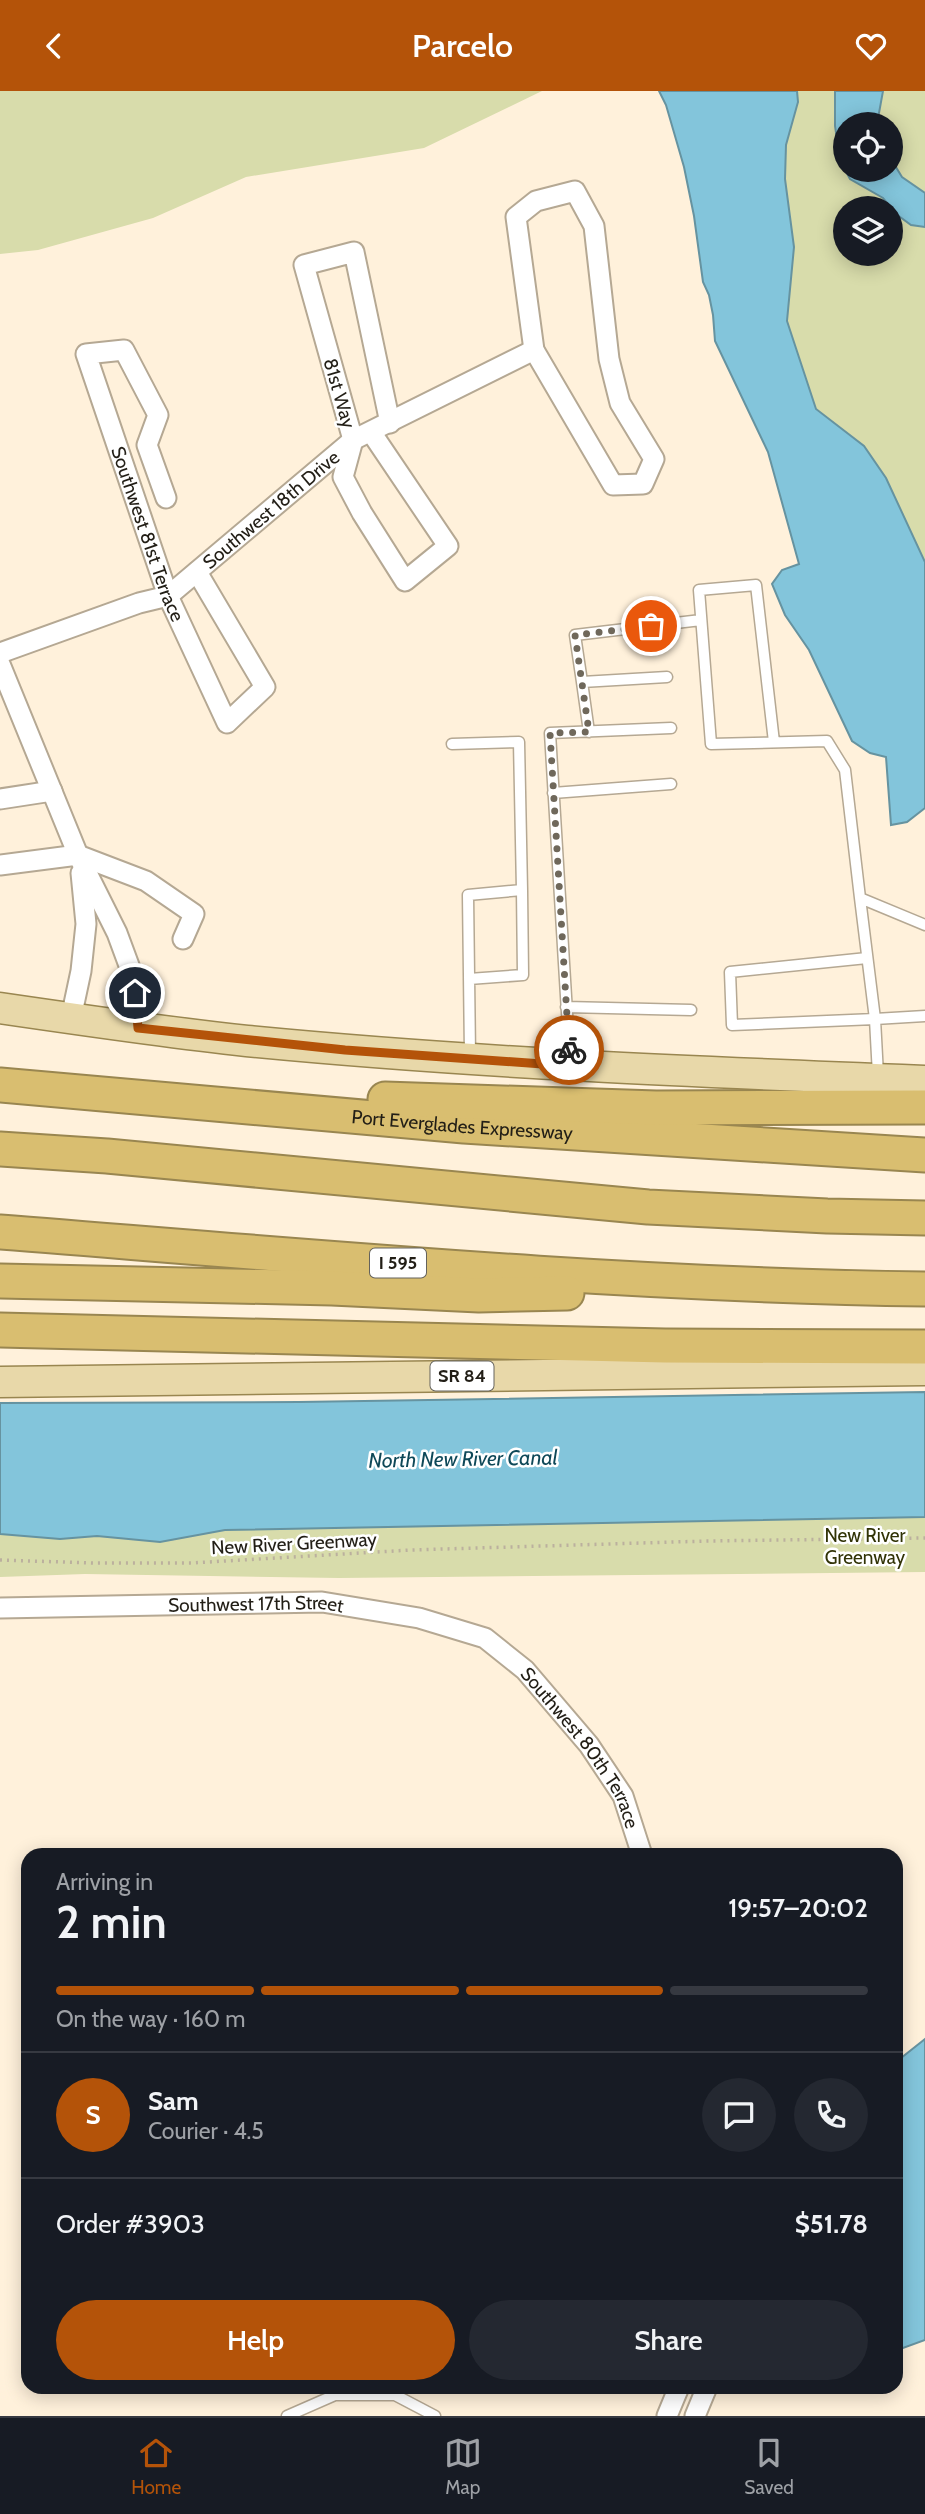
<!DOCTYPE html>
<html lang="en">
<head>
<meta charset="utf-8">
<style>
  :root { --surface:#171b24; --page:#242831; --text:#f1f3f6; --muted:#9ea1a6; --line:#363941; --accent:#b45309 }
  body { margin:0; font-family:Cabin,sans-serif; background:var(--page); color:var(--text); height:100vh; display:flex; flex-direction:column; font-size:26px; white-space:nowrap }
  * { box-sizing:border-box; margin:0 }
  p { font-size:23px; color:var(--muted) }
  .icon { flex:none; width:38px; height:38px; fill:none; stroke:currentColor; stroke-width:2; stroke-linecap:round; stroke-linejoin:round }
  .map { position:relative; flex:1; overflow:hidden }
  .panel { position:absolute; left:21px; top:1757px; width:882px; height:546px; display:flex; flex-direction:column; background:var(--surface); border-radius:21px; box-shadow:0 4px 18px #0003 }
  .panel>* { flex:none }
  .fabs { position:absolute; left:833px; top:21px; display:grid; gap:14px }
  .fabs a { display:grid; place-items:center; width:70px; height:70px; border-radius:50%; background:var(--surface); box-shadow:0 4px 18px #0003; font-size:35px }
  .pin { position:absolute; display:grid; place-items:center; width:60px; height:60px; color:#fff; margin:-30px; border:4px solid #fff; border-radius:50%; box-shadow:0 2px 7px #0007 }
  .courier { position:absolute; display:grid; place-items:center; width:70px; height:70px; margin:-35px; border:5px solid #b45309; border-radius:50%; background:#fff; color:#222; box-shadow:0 2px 9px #0007 }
  .head em { font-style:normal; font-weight:600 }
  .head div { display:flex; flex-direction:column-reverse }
  .head { display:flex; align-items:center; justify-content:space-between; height:119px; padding:0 35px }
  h1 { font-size:46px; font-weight:600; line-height:52px }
  .bar { display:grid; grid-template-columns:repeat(4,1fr); gap:10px 7px; align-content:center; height:84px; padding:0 35px }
  .bar i { height:9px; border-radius:5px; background:var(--line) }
  .bar .on { background:var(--accent) }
  .bar p { grid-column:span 4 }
  .line { display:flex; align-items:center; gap:18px; padding:0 35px; border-top:2px solid var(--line) }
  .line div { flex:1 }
  .round { display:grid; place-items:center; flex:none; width:74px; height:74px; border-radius:37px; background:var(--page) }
  .primary-button { display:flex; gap:14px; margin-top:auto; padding:14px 35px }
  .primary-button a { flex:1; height:80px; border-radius:42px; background:var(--accent); color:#fff; font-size:28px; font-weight:600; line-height:80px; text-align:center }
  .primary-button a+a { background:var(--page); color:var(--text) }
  header { display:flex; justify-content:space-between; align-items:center; height:91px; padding:0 35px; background:var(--accent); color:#fff; font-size:32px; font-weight:600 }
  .dock { display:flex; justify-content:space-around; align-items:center; height:98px; border-top:2px solid var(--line); background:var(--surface); font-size:19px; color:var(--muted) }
  .dock a { display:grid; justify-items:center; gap:4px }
  .dock .on { color:var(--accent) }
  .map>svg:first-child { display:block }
</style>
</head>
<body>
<header><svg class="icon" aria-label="back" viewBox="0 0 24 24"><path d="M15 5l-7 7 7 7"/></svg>Parcelo<svg class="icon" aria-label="heart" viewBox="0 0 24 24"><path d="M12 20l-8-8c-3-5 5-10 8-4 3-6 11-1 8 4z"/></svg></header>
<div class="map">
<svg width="925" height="2325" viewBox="0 0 925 2325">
  <rect width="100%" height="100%" fill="#fff1db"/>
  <path fill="#d8dcab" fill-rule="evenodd" d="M0,0H542L424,57L246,86L153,127L38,159L0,163Z
    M661,0H925V695L719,140ZM845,33H891V79H845ZM845,117H891V163H845Z
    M925,1426V1481L339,1487L85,1483L0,1486V1443L60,1448L97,1445L160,1451L225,1439Z"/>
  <path fill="#83c5db" stroke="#6693a0" stroke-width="2" d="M659,0H797L798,11L786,54L785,88L794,156L787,230L816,318L864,355L886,387L925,471V717L907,731L891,734L886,666L870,662L852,650L809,559L785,524L772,493L782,479L799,473L768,361L715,250L713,224L709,204L703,191L694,125L684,76L666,14Z
    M835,0H883L877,33H845V79H891V68L902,86L925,102V136L911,134L896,123L883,107L850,88L840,69L835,35Z
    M925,1301V1426L225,1439L160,1451L97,1445L60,1448L0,1443V1312L299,1311Z
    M925,1948V2249L903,2257L896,2256V1971Z"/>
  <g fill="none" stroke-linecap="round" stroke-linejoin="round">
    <defs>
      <path id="service" d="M667,586L582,591L575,544L701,529
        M582,591L589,641
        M774,651L756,494L699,499L711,653L827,650L845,679L860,807L925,834
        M452,653L519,651L522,799
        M553,702L671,693
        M860,807L875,928L732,934L730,881L867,867
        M469,888L523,884L522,799L468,804L470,964
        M566,916L691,919
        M570,971L550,642L671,637
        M878,984L875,928L925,925
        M287,2325L335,2304H395L435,2325"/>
      <g id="minor">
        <path d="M575,100L594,135L609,268L620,312L654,368L643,393L613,394L534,259L516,126L536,110Z"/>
        <path d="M371,341L448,455L405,490L362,422L343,386L353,349L304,174L354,161L390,332"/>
        <path id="s1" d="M166,407L147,354L158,324L124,259L86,263L168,505L227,632L265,596L197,481"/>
        <path id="s2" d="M0,562L139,512L168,505L353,349L534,259"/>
        <path d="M0,573L78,764L117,842L134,888L138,937"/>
        <path d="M0,708L52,700"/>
        <path d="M0,774L78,764L146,790L194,823L183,848"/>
        <path d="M71,927L81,880L86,833L81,782"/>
        <path id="s3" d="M0,1517L322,1511L419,1527L485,1547L525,1579L589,1654L623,1705L642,1764"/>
        <path d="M667,2325L679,2296"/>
        <path d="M695,2325L707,2296"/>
      </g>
      <path id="primary" d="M0,917C82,929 164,941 247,950C473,972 699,981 925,990
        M0,1291L925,1279"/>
      <g id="motorway">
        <path id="s4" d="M0,994L464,1035L925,1064"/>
        <path d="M385,1008L656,1017L925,1016"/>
        <path d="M0,1058L107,1065L648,1116L827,1125L925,1127"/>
        <path d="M0,1141C308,1165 616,1194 925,1198"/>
        <path d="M0,1190L332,1197L479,1204L567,1202"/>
        <path d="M0,1239L665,1255L925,1256"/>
      </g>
    </defs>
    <use href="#service" stroke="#b5a893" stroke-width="13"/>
    <use href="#minor" stroke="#b5a893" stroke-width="23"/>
    <use href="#primary" stroke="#998650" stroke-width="33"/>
    <use href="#motorway" stroke="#998650" stroke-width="37"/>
    <path stroke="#bbb09e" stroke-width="3.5" stroke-dasharray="2 5" stroke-linecap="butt" d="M0,1469L93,1472H191L411,1459L707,1450L925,1447"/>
    <use href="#service" stroke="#fff" stroke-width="10"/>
    <use href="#minor" stroke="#fff" stroke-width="19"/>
    <use href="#primary" stroke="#e8d8a9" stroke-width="30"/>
    <use href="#motorway" stroke="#d9be70" stroke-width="33"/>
  </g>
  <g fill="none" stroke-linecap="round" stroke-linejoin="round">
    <path stroke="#6f685b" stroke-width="7" stroke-dasharray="0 12.6" d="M569,959L550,642L589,641L575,544L651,535"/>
    <path stroke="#b45309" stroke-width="9" d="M135,902L138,937L345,959L570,975L569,959"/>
  </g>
  <g text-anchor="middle" stroke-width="5" stroke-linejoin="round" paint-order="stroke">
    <g fill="#fff" stroke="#64625c" stroke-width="2">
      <rect x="370" y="1157.5" width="56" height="29" rx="5"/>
      <rect x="430.5" y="1270.5" width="63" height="29" rx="5"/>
    </g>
    <g font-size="18" font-weight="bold" fill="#221e16">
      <text x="398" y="1178">I 595</text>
      <text x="462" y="1291">SR 84</text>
    </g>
    <g font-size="19" fill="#221e16" stroke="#fff">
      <text transform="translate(340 302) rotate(74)" y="7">81st Way</text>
      <text dy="7" stroke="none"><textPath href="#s2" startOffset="312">Southwest 18th Drive</textPath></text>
      <text dy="7" stroke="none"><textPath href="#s1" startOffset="390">Southwest 81st Terrace</textPath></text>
      <text dy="7" stroke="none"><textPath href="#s4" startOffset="464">Port Everglades Expressway</textPath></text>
      <text transform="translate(294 1452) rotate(-3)" y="7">New River Greenway</text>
      <text dy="7" stroke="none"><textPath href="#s3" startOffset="256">Southwest 17th Street</textPath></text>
      <text dy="7" stroke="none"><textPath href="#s3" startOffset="637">Southwest 80th Terrace</textPath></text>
    </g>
    <g font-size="19" fill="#313306" stroke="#fff">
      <text x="865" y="1451">New River<tspan x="865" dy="22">Greenway</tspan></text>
    </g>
    <g font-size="21" font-style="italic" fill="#0e4858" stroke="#fff">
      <text transform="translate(463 1368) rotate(-1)" y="7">North New River Canal</text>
    </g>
  </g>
</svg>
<div class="fabs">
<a><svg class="icon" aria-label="locate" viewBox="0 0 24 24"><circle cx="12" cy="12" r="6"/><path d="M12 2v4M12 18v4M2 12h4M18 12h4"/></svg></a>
<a><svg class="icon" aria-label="layers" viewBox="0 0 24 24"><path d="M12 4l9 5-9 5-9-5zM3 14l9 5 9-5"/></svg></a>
</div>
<div class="pin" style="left:651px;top:535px;background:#ea580c"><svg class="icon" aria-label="bag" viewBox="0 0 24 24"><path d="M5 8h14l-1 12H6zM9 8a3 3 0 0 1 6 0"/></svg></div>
<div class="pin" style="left:135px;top:902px;background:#1f2937"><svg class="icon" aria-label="home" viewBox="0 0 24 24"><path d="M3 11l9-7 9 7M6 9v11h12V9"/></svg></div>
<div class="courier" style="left:569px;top:959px"><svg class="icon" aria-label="bike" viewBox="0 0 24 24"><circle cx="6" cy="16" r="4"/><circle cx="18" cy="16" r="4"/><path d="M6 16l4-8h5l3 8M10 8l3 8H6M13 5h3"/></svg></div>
<section class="panel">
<div class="head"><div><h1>2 min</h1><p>Arriving in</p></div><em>19:57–20:02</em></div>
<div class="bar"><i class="on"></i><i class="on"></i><i class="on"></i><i></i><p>On the way · 160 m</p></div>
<div class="line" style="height:126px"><b class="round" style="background:var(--accent);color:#fff">S</b><div><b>Sam</b><p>Courier · 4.5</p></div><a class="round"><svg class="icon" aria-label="chat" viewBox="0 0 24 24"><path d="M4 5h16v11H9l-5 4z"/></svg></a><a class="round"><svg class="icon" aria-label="phone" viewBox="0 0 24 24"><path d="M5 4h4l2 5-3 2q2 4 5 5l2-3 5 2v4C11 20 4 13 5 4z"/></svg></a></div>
<div class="line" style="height:91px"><div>Order #3903</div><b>$51.78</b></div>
<div class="primary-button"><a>Help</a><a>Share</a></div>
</section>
</div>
<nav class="dock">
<a class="on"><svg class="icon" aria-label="home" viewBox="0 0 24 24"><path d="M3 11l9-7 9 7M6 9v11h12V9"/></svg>Home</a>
<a><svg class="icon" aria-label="map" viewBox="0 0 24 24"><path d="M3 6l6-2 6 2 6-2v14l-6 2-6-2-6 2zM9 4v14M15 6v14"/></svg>Map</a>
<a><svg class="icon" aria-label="saved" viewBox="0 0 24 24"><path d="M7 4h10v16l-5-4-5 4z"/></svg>Saved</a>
</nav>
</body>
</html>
